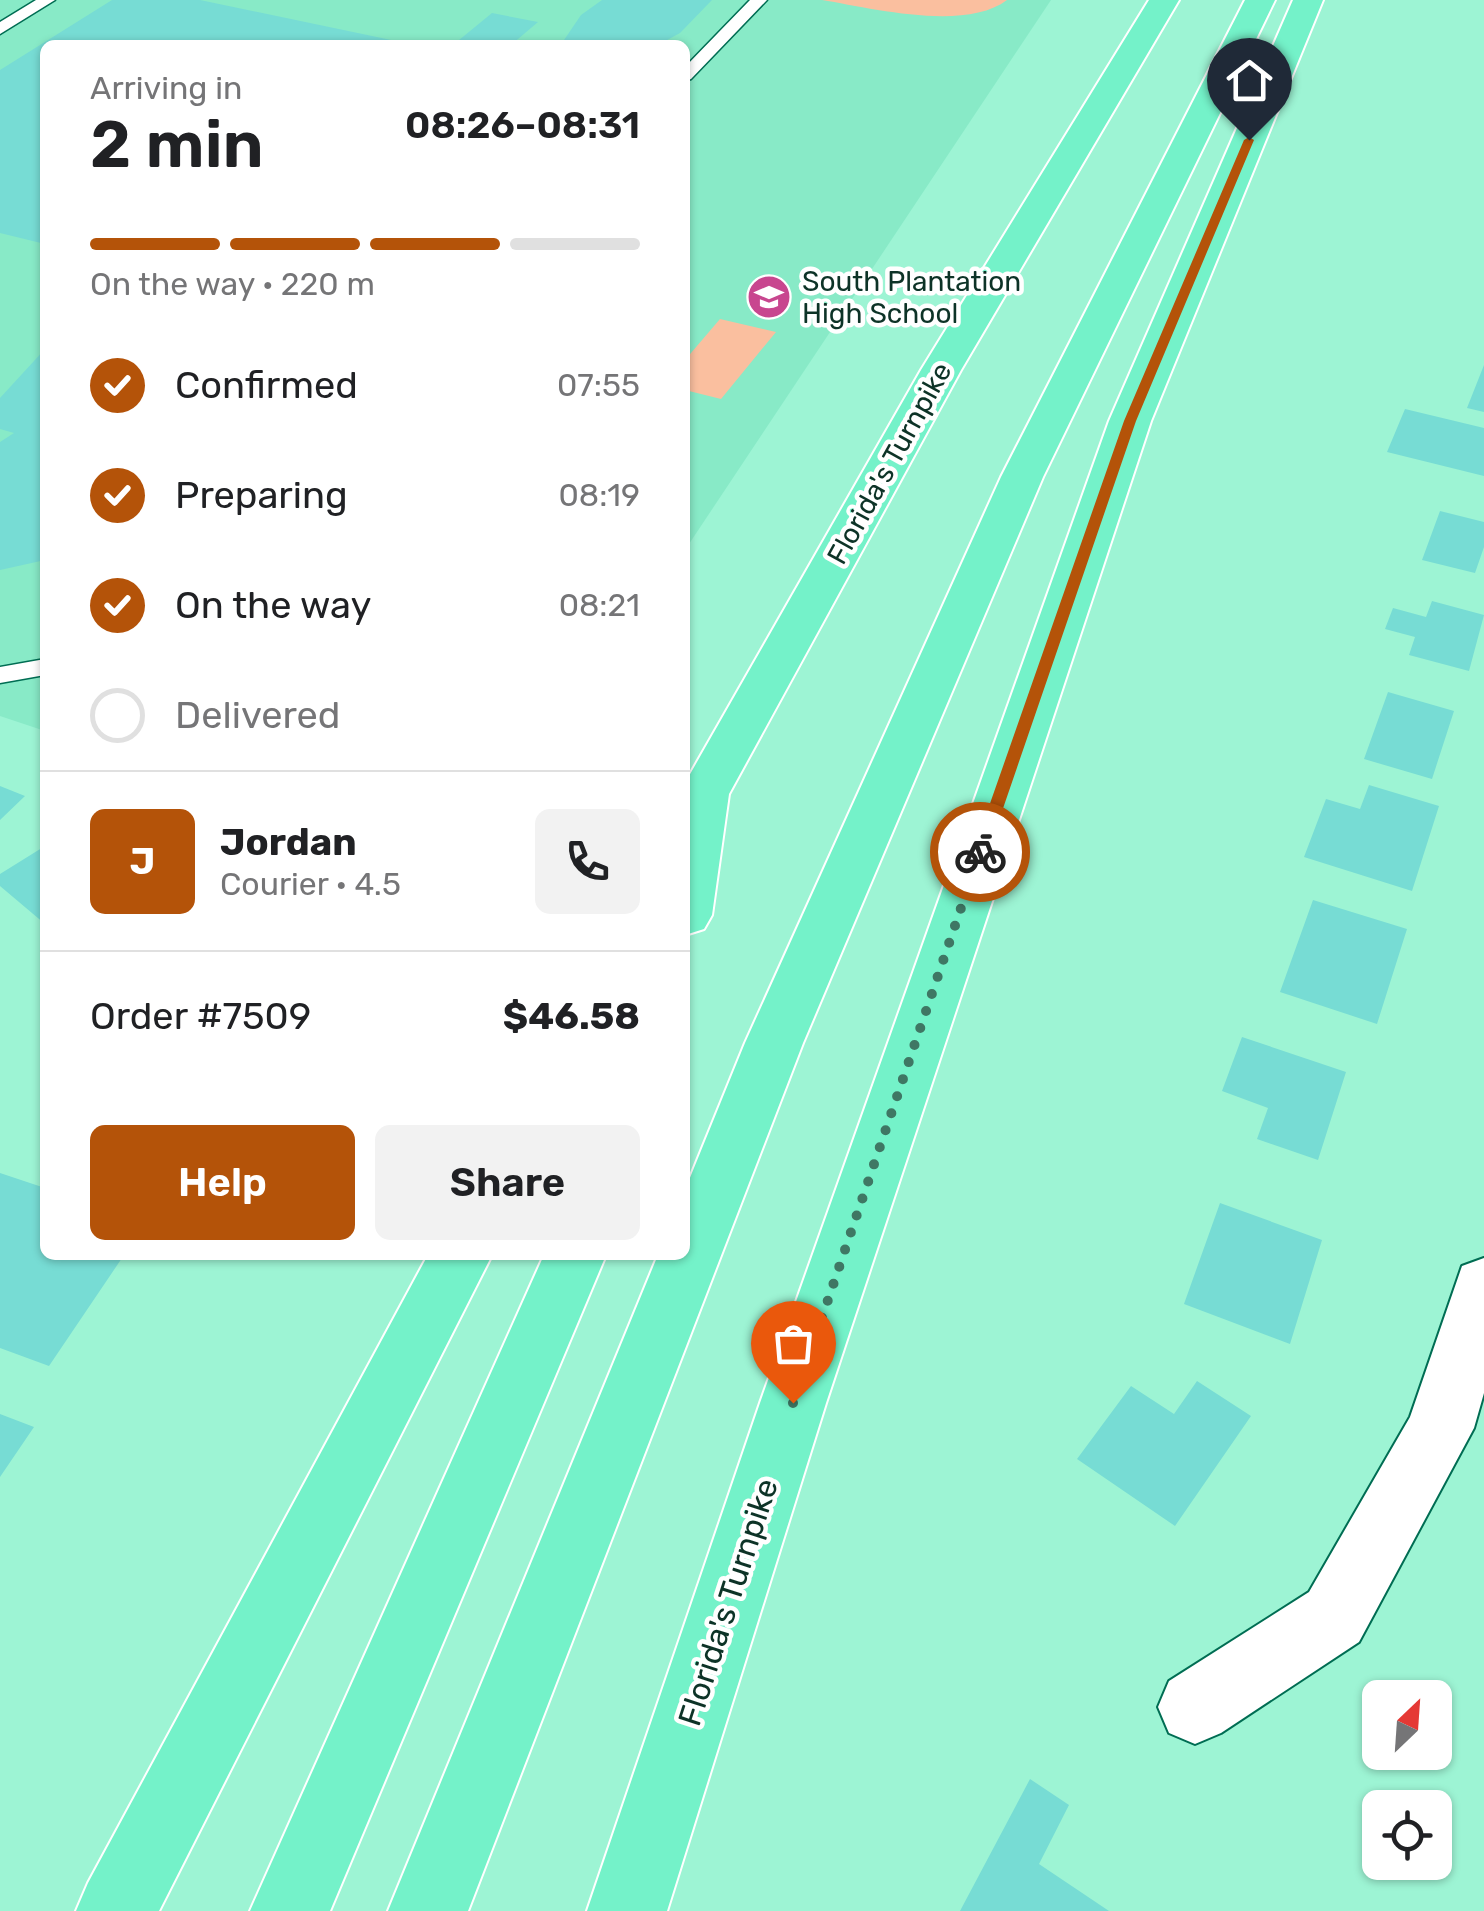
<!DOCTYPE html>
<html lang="en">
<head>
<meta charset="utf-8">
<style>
  :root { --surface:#fff; --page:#f2f2f2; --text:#202124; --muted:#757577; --line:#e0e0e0; --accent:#b45309 }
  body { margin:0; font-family:Rubik,sans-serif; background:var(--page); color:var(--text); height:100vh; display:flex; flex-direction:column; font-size:38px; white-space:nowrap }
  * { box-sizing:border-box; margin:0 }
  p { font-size:32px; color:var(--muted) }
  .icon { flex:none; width:55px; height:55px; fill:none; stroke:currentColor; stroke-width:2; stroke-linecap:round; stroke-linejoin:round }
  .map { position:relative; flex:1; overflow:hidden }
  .drawer { position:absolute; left:40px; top:40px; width:650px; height:1220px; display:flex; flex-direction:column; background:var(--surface); border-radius:15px; box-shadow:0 2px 8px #0004 }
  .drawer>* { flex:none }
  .needle { width:65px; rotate:25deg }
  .tools { position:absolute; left:1362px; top:1680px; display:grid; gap:20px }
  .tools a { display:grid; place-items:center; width:90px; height:90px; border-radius:15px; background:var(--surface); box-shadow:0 2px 8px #0004; font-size:50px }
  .pin { position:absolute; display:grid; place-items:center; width:85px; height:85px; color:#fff; margin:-102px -42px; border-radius:50% 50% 50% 0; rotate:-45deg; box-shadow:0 0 10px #0007 }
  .pin .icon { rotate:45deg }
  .courier { position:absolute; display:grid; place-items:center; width:100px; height:100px; margin:-50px; border:8px solid #b45309; border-radius:50%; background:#fff; color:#222; box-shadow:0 2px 12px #0007 }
  .head em { font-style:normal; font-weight:600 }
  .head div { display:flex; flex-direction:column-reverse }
  .head { display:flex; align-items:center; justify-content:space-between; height:170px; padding:0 50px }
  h1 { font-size:65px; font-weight:600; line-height:75px }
  .bar { display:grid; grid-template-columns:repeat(4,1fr); gap:15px 10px; align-content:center; height:120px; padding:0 50px }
  .bar i { height:12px; border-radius:8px; background:var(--line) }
  .bar .current { background:var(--accent) }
  .bar p { grid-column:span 4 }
  .line { display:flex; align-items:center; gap:25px; padding:0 50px; border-top:2px solid var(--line) }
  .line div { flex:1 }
  .round { display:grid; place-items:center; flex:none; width:105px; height:105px; border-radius:15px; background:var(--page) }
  ol { padding:0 50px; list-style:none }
  li { display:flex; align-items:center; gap:30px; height:110px }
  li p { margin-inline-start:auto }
  li .icon { padding:10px; border-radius:50%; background:var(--accent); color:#fff; stroke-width:4 }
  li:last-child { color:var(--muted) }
  li i { width:55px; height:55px; border:5px solid var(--line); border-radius:50% }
  .button { display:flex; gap:20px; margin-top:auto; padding:20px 50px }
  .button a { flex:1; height:115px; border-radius:15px; background:var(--accent); color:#fff; font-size:40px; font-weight:600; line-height:115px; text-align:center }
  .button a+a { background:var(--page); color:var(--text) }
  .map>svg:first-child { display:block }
</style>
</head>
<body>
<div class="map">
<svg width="1484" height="1911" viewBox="0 0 1484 1911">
  <rect width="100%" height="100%" fill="#9df4d4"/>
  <path fill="#88eac7" d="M0,0H1051L685,550V45H45V731L0,716Z"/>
  <path fill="#fabf9f" d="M822,0H1007C965,32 871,8 822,0Z
    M720,319L776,332L721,399L685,390V360Z"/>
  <path fill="#77dcd4" d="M112,0H200L415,45H45V244L0,233V70Z
    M602,0H712L680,33L658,45H546L551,41L562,43L581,15Z
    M492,13L538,22L511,45H453Z
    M45,349V560L0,570V442L14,433L0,429V398Z
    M1484,365V412L1467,408Z
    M1405,409L1484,428V476L1387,452Z
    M1440,511L1484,522V547L1475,573L1422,560Z
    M1432,601L1484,615L1469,671L1409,655L1415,637L1385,629L1393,608L1426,617Z
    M1388,692L1454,711L1432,779L1364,759Z
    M1369,785L1439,806L1412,891L1304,857L1326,799L1360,809Z
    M0,786L25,796L0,820Z
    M45,846V924L0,886V874Z
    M1313,900L1407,929L1377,1024L1280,992Z
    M1242,1037L1346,1072L1318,1160L1257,1139L1268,1108L1222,1091Z
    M0,1173L45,1188V1255L122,1258L49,1366L0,1348Z
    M1220,1203L1322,1240L1290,1344L1184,1304Z
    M1197,1381L1251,1416L1175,1526L1077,1459L1131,1386L1174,1414Z
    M0,1414L34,1427L0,1477Z
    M1030,1779L1069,1805L1039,1864L1109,1911H960Z"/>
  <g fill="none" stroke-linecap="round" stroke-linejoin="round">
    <defs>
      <path id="service" d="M36,0H55L0,34V22Z
        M750,0H767L691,79L685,81V67Z
        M45,659V675L0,683V667Z"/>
      <path id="minor" d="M1484,1258V1393L1474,1428L1359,1642L1221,1733L1195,1744L1169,1733L1158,1707L1169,1681L1309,1592L1410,1417L1462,1266Z"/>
      <path id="motorway" d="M1149,0H1179L961,370L729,794L712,915L704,929L685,935V783L921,370Z
        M1245,0H1275L1043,477L803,1043L468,1911H388L658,1255H685V1190L745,1043L1001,477Z
        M1293,0H1323L1151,421L826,1403L667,1911H587L760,1403L1109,421Z
        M428,1255H492L159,1911H76L88,1883Z
        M544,1255H606L330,1911H250Z"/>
    </defs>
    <use href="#service" stroke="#006d53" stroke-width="3"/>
    <use href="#minor" stroke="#006d53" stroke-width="4"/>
    <use href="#motorway" stroke="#fff" stroke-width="4"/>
    <use href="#service" fill="#fff" fill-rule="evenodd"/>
    <use href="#minor" fill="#fff" fill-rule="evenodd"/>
    <use href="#motorway" fill="#74f2c9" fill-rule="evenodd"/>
  </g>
  <path fill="#b45309" d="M1249,137L1254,140L1136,421L988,852L980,857L975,856L973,852L1124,421L1244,140Z"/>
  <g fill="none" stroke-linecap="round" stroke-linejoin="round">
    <path stroke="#3f7764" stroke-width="10" stroke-dasharray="0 18" d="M793,1403L980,852"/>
  </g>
  <defs>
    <symbol id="school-disc" viewBox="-11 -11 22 22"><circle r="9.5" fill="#c8468f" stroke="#fff"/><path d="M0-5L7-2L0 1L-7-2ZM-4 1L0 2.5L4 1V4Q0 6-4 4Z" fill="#fff"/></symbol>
  </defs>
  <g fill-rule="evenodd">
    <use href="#school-disc" x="744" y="272" width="50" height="50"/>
  </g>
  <g text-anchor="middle" stroke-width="9" stroke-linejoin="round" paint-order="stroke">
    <g font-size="28" fill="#0d3327" stroke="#fff" text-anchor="start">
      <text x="802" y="291">South Plantation<tspan x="802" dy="32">High School</tspan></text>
    </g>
    <g font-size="28" fill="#0d3327" stroke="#fff">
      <text transform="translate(889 463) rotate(-61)" y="10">Florida's Turnpike</text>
    </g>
    <g font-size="32" fill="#0d3327" stroke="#fff">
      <text transform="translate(728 1602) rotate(-72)" y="11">Florida's Turnpike</text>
    </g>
  </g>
</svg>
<div class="tools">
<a><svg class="needle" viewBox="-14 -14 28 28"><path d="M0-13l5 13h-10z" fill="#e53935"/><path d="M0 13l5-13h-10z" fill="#757577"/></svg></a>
<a><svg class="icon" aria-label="locate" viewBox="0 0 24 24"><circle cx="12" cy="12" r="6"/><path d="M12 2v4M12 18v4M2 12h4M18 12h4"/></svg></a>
</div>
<div class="pin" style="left:793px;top:1403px;background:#ea580c"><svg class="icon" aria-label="bag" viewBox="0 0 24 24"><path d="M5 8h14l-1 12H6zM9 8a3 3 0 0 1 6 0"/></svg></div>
<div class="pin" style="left:1249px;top:140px;background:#1f2937"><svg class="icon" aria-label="home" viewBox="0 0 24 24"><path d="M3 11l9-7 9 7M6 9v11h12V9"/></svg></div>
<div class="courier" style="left:980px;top:852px"><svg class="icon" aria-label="bike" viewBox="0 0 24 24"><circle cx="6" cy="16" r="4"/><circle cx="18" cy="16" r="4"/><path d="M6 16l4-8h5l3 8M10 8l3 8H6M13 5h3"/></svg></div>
<section class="drawer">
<div class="head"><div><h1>2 min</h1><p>Arriving in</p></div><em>08:26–08:31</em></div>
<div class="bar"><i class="current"></i><i class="current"></i><i class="current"></i><i></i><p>On the way · 220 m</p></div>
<ol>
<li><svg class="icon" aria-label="check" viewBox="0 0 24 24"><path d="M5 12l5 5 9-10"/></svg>Confirmed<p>07:55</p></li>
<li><svg class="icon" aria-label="check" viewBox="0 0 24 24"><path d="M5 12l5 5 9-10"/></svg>Preparing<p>08:19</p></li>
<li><svg class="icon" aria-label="check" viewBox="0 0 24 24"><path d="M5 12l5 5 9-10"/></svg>On the way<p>08:21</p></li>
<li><i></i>Delivered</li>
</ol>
<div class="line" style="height:180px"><b class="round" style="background:var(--accent);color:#fff">J</b><div><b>Jordan</b><p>Courier · 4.5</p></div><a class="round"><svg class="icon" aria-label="phone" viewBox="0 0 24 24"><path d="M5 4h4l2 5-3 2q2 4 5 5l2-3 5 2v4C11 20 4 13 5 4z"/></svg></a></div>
<div class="line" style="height:130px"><div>Order #7509</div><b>$46.58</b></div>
<div class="button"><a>Help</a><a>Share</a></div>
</section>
</div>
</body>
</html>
